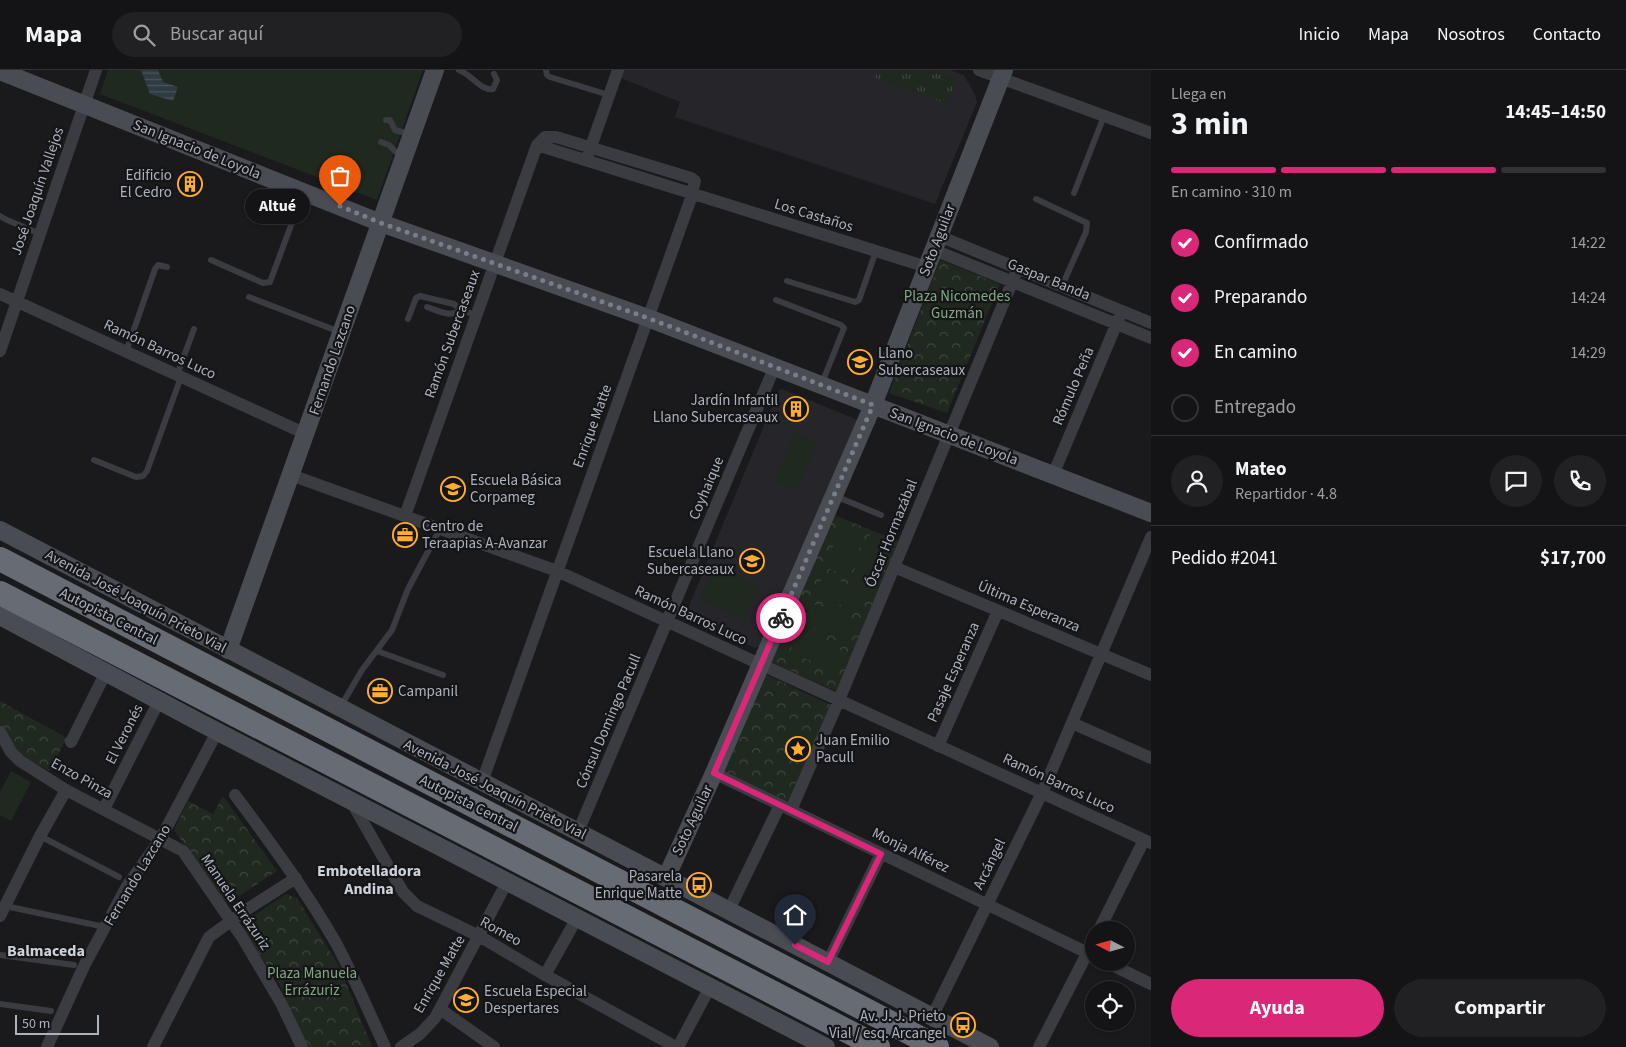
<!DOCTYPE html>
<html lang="es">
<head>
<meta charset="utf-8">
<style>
  :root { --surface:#141416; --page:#212123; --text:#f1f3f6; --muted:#9d9ea1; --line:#333335; --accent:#db2777 }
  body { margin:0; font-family:"Source Sans 3",sans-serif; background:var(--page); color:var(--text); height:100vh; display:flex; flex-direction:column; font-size:19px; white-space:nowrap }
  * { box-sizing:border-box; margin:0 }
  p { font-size:16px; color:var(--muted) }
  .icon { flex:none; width:28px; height:28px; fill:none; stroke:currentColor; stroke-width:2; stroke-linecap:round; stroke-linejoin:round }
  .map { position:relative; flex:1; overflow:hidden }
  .panel { display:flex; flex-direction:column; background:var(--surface); width:475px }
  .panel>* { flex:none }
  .needle { width:32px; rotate:276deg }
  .fabs { position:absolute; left:1085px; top:851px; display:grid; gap:10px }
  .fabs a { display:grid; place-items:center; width:50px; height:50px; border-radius:50%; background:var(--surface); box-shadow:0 1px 4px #0004,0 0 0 1px var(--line); font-size:25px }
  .scale { position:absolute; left:15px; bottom:12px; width:84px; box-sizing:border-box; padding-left:5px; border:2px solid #acb2be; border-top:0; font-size:14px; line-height:18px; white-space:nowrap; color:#acb2be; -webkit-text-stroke:4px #151518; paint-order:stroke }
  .pin { position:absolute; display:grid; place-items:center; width:42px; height:42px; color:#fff; margin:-51px -21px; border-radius:50% 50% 50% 0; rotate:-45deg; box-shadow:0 0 5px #0007 }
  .pin .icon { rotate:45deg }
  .courier { position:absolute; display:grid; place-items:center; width:50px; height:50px; margin:-25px; border:4px solid #db2777; border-radius:50%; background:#fff; color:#222; box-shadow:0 1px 6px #0007 }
  .bubble { position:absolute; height:35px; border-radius:18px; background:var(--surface); box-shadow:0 1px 4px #0004,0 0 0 1px var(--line); font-size:16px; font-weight:700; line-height:35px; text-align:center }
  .head em { font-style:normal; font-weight:700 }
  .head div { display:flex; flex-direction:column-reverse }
  .head { display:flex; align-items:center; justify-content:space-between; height:85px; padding:0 20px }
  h1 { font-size:32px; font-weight:700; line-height:38px }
  .bar { display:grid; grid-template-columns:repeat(4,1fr); gap:8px 5px; align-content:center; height:60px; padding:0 20px }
  .bar i { height:6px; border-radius:4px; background:var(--line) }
  .bar .on { background:var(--accent) }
  .bar p { grid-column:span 4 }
  .line { display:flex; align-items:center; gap:12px; padding:0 20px; border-top:1px solid var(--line) }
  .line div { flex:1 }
  .round { display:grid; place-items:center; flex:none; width:52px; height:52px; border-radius:26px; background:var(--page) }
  ol { padding:0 20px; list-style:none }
  li { display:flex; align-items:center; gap:15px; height:55px }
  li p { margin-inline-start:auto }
  li .icon { padding:5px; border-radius:50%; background:var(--accent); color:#fff; stroke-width:4 }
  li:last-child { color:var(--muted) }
  li i { width:28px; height:28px; border:2px solid var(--line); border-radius:50% }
  .cta { display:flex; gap:10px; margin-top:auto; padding:10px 20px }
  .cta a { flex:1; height:58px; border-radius:30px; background:var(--accent); color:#fff; font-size:20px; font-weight:700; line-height:58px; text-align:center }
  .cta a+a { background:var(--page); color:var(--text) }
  header { display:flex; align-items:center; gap:30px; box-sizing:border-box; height:70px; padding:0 25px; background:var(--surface); border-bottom:1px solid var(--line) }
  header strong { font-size:24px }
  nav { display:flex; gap:28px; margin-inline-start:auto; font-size:18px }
  .search { width:350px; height:45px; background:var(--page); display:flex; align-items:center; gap:12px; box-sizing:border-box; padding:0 18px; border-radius:28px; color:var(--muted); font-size:19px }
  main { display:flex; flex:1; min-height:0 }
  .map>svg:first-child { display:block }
</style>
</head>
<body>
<header>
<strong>Mapa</strong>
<div class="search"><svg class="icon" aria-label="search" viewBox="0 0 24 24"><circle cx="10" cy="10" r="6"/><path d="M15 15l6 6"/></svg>Buscar aquí</div>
<nav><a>Inicio</a><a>Mapa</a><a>Nosotros</a><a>Contacto</a></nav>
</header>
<main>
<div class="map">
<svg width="1151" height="977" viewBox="0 0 1151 977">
  <defs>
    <pattern id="grass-tufts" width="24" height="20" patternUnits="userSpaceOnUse" patternTransform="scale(1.25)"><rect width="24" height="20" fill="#1f2920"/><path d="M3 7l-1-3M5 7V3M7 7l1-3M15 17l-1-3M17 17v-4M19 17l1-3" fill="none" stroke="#3d463f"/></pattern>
    <pattern id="park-crowns" width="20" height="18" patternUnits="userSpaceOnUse" patternTransform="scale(1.25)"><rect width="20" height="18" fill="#1f2920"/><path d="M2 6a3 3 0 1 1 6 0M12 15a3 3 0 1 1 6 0" fill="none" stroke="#3d463f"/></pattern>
    <pattern id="water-rules" width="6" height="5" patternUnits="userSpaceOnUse" patternTransform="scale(1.25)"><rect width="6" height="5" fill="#2e3b43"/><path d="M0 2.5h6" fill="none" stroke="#4a555c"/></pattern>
  </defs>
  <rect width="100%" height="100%" fill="#1a1a1d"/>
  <path fill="#26262a" d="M624,0H950L964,5L975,25L977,32L935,134L675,47L680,32L621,8Z
    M782,319L858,350L759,576L755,578L689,547L686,543L779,320Z"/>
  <path fill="url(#grass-tufts)" d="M878,0H932L958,9L947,34L875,8Z"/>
  <path fill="url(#park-crowns)" d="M940,190L1000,214L947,343L889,323Z
    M834,445L898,471L838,622L770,592Z
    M761,602L837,638L788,737L717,702Z
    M0,631L67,668L49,701L13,681L0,660Z
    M223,726L277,801L227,834L174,760L188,731L213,744Z
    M286,824L297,828L339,896L372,977H307L280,916L243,858L245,852Z"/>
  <path fill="#1f2920" d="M108,0H423L377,130L100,24Z
    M795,362L818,372L797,420L774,410Z
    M843,453L866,462L847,506L825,497Z
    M870,464L892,474L874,518L851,508Z
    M715,497L759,516L745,549L700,530Z
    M824,504L866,522L857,542L815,524Z
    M811,533L853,551L845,571L803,553Z
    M799,562L841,580L832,600L790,582Z
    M11,701L31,712L11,751L0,745V722Z"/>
  <path fill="url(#water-rules)" d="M141,0H158L163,12L178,17L173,31L150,24Z"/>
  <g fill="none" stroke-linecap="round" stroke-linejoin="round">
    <path stroke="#3b3c42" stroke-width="6" d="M459,0C472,5 481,21 493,19L497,10L494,4
      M546,0L547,5L550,7L609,25
      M386,50H390L395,60L409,64
      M381,72L389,75L401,87
      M1074,123L1104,46
      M1036,129L1087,153L1086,162L1062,216
      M0,146L7,150L40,164
      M211,190L263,213L270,212L303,123
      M787,211L855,232L859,230L876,181
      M249,227L340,262
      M776,230L841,255L844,258L822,313
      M427,237C439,241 450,248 461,240L476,245
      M408,249L416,228L420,226L454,234L461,240
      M126,282L155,199L158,195L167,197
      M177,305L194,259
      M94,390L136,407L143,406L147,401L181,307
      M835,426L881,445
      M377,581L443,605
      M341,636L362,600L392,560L408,519L440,459
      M40,766L119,807
      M5,836L105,857
      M0,885L74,895
      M0,934L51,941"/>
    <path stroke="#3b3c42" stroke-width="12" d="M979,0L1151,63
      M537,75L927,197
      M588,85L618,0
      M939,166L1151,253
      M934,180L1151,268
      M0,224L306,364
      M0,281L96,0
      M291,405L557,501L1151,773
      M1053,405L1119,248
      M405,446L537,75L545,67H556L691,108L695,111L690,131L482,712
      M894,497L1151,605
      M1072,653L1151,688
      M0,662L11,682L20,691L66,720L183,781L242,867L281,933L302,977
      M71,672L106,602
      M938,676L998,541
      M714,703L1094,886
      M235,725C271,773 306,821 336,873C354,907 369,942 385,977
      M351,731L403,822L417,836L479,866L545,905L676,977
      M104,739L159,631
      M791,740L839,630L1018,198
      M578,762L775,296
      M729,840L780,735
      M0,846L40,766L66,720
      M1099,860L1144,770
      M828,892L881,784
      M1106,892L1151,914
      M545,905L577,848
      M440,939L494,977
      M932,947L1042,723L1151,467
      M47,977L84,896L127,816L160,770L217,662
      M153,977L209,867L246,840L296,808
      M401,977L420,964L435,948L507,812
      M678,977L710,917
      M1039,977L1094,870"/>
    <path stroke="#494c53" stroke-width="18" d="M0,1L381,153L648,248L1151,443
      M0,460L990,977
      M0,546L197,651L826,977
      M228,580L435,0
      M666,808L714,703L873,335L1004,0"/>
    <path stroke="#666b74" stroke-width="24" d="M0,489L937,977
      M0,523L878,977"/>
  </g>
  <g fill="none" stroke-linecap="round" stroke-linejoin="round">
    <path stroke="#797d86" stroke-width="5" stroke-dasharray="0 9" d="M340,136L381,153L648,248L873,335L781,548"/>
    <path stroke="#db2777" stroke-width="6" d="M781,548L714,703L881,784L828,892L795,875"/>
  </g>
  <defs>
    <symbol id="building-ring" viewBox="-11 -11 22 22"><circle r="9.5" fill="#151518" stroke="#ffae30" stroke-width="1.5"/><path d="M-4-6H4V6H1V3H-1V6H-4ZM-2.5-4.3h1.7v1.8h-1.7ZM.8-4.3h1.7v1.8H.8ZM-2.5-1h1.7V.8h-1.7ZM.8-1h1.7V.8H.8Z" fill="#ffae30"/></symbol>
    <symbol id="school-ring" viewBox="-11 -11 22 22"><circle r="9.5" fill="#151518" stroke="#ffae30" stroke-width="1.5"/><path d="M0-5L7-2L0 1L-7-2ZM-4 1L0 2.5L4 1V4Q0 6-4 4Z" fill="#ffae30"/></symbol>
    <symbol id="office-ring" viewBox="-11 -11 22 22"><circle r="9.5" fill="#151518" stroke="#ffae30" stroke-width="1.5"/><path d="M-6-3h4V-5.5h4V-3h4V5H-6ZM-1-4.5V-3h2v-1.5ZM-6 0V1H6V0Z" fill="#ffae30"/></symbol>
    <symbol id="sight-ring" viewBox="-11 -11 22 22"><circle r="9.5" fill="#151518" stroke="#ffae30" stroke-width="1.5"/><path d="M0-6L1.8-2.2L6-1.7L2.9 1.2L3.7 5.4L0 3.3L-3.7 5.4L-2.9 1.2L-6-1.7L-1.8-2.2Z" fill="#ffae30"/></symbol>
    <symbol id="bus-ring" viewBox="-11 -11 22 22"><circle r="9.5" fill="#151518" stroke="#ffae30" stroke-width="1.5"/><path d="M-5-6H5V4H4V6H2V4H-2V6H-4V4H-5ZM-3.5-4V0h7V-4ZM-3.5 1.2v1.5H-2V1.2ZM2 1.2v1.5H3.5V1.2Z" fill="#ffae30"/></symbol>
  </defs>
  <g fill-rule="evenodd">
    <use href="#building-ring" x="176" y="100" width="28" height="28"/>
    <use href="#school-ring" x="846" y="278" width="28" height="28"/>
    <use href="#building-ring" x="782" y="325" width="28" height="28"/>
    <use href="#school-ring" x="439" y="405" width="28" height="28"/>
    <use href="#office-ring" x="391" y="451" width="28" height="28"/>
    <use href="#school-ring" x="738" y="477" width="28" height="28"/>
    <use href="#office-ring" x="366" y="607" width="28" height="28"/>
    <use href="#sight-ring" x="784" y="665" width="28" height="28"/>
    <use href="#bus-ring" x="685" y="801" width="28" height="28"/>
    <use href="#school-ring" x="452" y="916" width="28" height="28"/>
    <use href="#bus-ring" x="949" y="941" width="28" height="28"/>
  </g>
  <g text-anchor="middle" stroke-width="4.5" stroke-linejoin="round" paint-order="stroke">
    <g font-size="15" fill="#acb2be" stroke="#151518">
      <text transform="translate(197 79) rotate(22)" y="5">San Ignacio de Loyola</text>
      <text transform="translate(37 121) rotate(-71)" y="5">José Joaquín Vallejos</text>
      <text transform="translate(814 145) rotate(17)" y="5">Los Castaños</text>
      <text transform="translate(937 170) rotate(-69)" y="5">Soto Aguilar</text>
      <text transform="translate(1049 209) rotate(22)" y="5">Gaspar Banda</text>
      <text transform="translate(452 264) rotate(-70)" y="5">Ramón Subercaseaux</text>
      <text transform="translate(160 279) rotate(25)" y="5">Ramón Barros Luco</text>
      <text transform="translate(332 290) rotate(-71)" y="5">Fernando Lazcano</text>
      <text transform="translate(1073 316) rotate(-67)" y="5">Rómulo Peña</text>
      <text transform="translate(592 356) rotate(-70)" y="5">Enrique Matte</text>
      <text transform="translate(954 366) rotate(21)" y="5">San Ignacio de Loyola</text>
      <text transform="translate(706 418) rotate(-67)" y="5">Coyhaique</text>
      <text transform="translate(891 463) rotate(-68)" y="5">Óscar Hormazábal</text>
      <text transform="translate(136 531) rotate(28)" y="5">Avenida José Joaquín Prieto Vial</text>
      <text transform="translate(1029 536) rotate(23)" y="5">Última Esperanza</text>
      <text transform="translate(691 545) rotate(25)" y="5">Ramón Barros Luco</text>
      <text transform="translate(109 546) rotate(27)" y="5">Autopista Central</text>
      <text transform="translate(953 602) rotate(-66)" y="5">Pasaje Esperanza</text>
      <text transform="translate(608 651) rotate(-67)" y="5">Cónsul Domingo Pacull</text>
      <text transform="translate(124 664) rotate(-63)" y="5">El Veronés</text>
      <text transform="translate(82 708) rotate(29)" y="5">Enzo Pinza</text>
      <text transform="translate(1059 713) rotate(25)" y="5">Ramón Barros Luco</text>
      <text transform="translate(495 719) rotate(27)" y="5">Avenida José Joaquín Prieto Vial</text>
      <text transform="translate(469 733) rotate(27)" y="5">Autopista Central</text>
      <text transform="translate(692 750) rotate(-65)" y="5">Soto Aguilar</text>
      <text transform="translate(911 780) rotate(26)" y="5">Monja Alférez</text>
      <text transform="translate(989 794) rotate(-64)" y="5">Arcángel</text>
      <text transform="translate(137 805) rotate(-59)" y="5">Fernando Lazcano</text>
      <text transform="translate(236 832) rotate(56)" y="5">Manuela Errázuriz</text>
      <text transform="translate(501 861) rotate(29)" y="5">Romeo</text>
      <text transform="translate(439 904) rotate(-60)" y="5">Enrique Matte</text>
    </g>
    <g font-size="15" fill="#acb2be" stroke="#151518" text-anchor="start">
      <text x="172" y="110" text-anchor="end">Edificio<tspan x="172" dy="17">El Cedro</tspan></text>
      <text x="878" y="288">Llano<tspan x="878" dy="17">Subercaseaux</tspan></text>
      <text x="778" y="335" text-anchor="end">Jardín Infantil<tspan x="778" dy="17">Llano Subercaseaux</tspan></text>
      <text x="470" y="415">Escuela Básica<tspan x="470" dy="17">Corpameg</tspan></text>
      <text x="422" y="461">Centro de<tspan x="422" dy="17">Teraapias A-Avanzar</tspan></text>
      <text x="734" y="487" text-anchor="end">Escuela Llano<tspan x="734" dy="17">Subercaseaux</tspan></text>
      <text x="398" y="626">Campanil</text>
      <text x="816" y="675">Juan Emilio<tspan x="816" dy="17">Pacull</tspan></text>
      <text x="682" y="811" text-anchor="end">Pasarela<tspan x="682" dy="17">Enrique Matte</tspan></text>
      <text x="484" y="926">Escuela Especial<tspan x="484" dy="17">Despertares</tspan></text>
      <text x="946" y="951" text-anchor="end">Av. J. J. Prieto<tspan x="946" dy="17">Vial / esq. Arcangel</tspan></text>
    </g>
    <g font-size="15" fill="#81aa81" stroke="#151518">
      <text x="957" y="231">Plaza Nicomedes<tspan x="957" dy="17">Guzmán</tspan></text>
      <text x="312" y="908">Plaza Manuela<tspan x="312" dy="17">Errázuriz</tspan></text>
    </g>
    <g font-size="16" font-weight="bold" fill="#cdd1d9" stroke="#151518">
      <text x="369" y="806">Embotelladora<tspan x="369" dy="18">Andina</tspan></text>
      <text x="46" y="886">Balmaceda</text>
    </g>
  </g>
</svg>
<div class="fabs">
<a><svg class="needle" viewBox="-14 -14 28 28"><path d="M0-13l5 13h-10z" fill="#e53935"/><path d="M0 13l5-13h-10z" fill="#9d9ea1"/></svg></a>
<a><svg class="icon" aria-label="locate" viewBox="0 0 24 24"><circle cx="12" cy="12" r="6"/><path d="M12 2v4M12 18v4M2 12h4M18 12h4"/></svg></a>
</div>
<div class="scale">50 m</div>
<div class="pin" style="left:340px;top:136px;background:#ea580c"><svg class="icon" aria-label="bag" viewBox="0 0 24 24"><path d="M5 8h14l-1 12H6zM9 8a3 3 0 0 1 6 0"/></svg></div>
<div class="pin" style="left:795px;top:875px;background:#1f2937"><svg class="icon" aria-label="home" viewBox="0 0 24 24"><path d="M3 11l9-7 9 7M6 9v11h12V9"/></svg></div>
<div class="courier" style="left:781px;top:548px"><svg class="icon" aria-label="bike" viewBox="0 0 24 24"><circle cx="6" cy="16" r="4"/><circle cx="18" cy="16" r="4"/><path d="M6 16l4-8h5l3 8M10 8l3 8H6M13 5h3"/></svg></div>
<div class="bubble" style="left:245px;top:119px;width:65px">Altué</div>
</div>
<section class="panel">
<div class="head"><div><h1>3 min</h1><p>Llega en</p></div><em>14:45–14:50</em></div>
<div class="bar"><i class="on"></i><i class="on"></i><i class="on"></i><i></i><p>En camino · 310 m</p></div>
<ol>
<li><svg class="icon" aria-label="check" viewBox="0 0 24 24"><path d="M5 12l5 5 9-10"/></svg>Confirmado<p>14:22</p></li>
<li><svg class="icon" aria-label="check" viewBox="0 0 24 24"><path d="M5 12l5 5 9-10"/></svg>Preparando<p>14:24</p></li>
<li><svg class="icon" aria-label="check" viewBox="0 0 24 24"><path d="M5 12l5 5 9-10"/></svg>En camino<p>14:29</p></li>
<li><i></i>Entregado</li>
</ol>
<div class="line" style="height:90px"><a class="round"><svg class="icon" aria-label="person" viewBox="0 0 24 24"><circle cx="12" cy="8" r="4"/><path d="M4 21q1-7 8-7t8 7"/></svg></a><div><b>Mateo</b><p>Repartidor · 4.8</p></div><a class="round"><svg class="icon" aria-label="chat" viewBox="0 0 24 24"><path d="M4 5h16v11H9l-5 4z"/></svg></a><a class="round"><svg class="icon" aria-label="phone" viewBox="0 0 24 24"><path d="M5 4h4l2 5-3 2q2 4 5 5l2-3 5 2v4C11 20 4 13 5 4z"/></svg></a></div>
<div class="line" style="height:65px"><div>Pedido #2041</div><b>$17,700</b></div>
<div class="cta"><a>Ayuda</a><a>Compartir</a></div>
</section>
</main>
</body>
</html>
